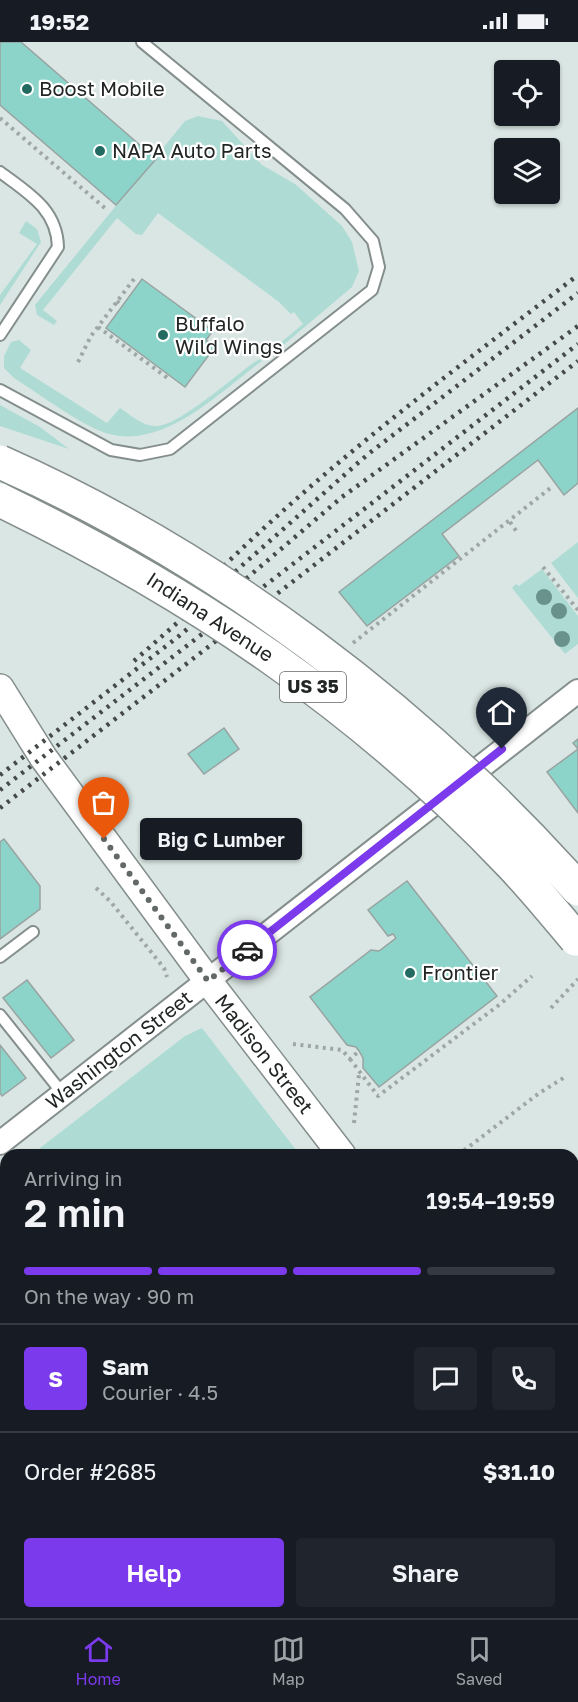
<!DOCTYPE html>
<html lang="en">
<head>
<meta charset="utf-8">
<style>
  :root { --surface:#171b24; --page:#20242c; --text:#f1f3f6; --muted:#9ea1a6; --line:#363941; --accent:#7c3aed }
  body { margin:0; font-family:"Golos Text",sans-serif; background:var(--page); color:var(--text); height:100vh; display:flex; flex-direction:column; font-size:22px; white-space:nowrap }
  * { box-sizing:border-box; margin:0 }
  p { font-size:20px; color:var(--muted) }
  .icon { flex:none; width:33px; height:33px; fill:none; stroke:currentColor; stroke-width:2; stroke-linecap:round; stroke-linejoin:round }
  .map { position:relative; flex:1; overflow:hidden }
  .sheet { position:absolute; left:0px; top:1107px; width:579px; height:470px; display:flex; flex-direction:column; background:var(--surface); border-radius:18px 18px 0 0; box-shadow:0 2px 4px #0004 }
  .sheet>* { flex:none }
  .controls { position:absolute; left:494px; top:18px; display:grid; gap:12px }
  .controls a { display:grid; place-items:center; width:66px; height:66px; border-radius:6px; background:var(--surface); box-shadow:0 2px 4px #0004; font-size:30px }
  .pin { position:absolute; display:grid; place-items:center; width:51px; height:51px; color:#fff; margin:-62px -26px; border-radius:50% 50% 50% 0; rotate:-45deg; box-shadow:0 0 6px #0007 }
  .pin .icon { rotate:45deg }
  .courier { position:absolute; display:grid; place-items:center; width:60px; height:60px; margin:-30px; border:4px solid #7c3aed; border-radius:50%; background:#fff; color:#222; box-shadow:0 2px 8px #0007 }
  .bubble { position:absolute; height:42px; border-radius:6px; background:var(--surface); box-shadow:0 2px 4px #0004; font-size:20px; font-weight:600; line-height:42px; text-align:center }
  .summary em { font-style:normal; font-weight:600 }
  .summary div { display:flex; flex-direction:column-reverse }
  .summary { display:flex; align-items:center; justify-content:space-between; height:102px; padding:0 24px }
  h1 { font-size:39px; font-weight:600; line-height:45px }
  .bar { display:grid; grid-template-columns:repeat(4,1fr); gap:9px 6px; align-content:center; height:72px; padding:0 24px }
  .bar i { height:8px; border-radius:4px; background:var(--line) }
  .bar .selected { background:var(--accent) }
  .bar p { grid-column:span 4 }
  .line { display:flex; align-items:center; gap:15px; padding:0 24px; border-top:2px solid var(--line) }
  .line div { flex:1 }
  .round { display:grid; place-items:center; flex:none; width:63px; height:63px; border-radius:6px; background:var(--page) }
  .button { display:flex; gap:12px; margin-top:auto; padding:12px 24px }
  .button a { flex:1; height:69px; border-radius:6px; background:var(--accent); color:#fff; font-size:24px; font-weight:600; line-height:69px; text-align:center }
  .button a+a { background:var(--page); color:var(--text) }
  .status { display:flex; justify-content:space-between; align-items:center; height:42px; padding:0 30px; background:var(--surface); direction:ltr }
  .status svg { height:16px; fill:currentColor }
  .dock { display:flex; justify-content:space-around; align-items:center; height:84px; border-top:2px solid var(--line); background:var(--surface); font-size:16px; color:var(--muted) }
  .dock a { display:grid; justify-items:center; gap:3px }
  .dock .selected { color:var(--accent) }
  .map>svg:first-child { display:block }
</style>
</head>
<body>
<div class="status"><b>19:52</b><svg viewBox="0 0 49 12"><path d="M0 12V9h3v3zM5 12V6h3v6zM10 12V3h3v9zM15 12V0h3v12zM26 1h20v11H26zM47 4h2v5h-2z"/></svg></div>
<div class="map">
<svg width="578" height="1576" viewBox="0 0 578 1576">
  <rect width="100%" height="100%" fill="#dae6e3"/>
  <path fill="#aedcd4" d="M198,74L222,79L262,123L295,142L342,184L352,200L359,229L352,245L281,305L279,302L303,282L294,270L291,272L279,260L158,171L142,193L136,192L117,176L43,268L57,279L54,283L37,273L35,263L185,79Z
    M26,179L37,187L41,200L0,263V253L37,202L19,191Z
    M19,298L31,308L20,326L107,381L120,366C131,373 143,385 157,384C178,384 234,335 253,321L260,317L262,319C221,349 165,407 109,392C81,384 40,352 14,336L4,326V314L11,300Z
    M0,363L40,385L69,407L0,384Z
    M578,500V556L551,521Z
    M542,527L578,574V602L565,612L512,546L516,542L519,544Z
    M202,986L300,1113H31L185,994Z
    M6,1133V1570L331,1571L324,1576H0V1137Z"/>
  <path fill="#8cd4c9" stroke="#99a3a1" stroke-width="1.5" d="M0,0H21L156,117L116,163L0,63Z
    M142,237L213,289L206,298L215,305L185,345L106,286Z
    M578,366V441L564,453L538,418L442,492L459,514L367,584L339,550Z
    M224,686L239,707L204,732L188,712Z
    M578,697V771L547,730L578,707L573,701Z
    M4,797L40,844V867L0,897V800Z
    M407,839L497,954L379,1045L363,1026V1016L359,1009L356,1005L347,1003L310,955L371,908L379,909L396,896L393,892L388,894L368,868Z
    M27,938L74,998L51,1016L3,956Z
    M0,1003L26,1036L2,1054L0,1051Z"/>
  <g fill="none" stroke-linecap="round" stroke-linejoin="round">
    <defs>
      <path id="service" d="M0,130C28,151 57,167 58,205L0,293
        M0,348L111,408L140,413L170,407L372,248L379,225L373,199L345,167L142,0
        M0,915L33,890
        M0,973L63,1052"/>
      <path id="minor" d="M0,1101L578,649"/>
      <path id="tertiary" d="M0,646L43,715L208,939L342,1113
        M573,1415L578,1421"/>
      <path id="primary" d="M573,1537L578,1533
        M523,1576L530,1570"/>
    </defs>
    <use href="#service" stroke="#848e8c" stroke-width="14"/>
    <use href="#minor" stroke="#848e8c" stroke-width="26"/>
    <use href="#tertiary" stroke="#848e8c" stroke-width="30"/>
    <use href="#primary" stroke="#848e8c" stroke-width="36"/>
    <path stroke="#9ea7a5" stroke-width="4" stroke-dasharray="3 4.5" stroke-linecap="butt" d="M0,76L106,167
      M117,259L122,264
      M98,285L169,337
      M78,320L91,294L134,237
      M510,480L517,490
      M543,525L578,568
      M353,601L553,444
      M96,846L110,859L164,926L167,935
      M551,966L578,937
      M293,1002L342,1008L350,1017L359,1009
      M350,1017L378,1054L499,963L532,934
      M354,1081L359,1032
      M458,1113L538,1052L565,1035"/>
    <use href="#service" stroke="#fff" stroke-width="10"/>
    <use href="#minor" stroke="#fff" stroke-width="22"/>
    <use href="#tertiary" stroke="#fff" stroke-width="27"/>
    <use href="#primary" stroke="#fff" stroke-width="33"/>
    <path stroke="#454a49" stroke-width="4.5" stroke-dasharray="3 6" stroke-linecap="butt" d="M192,556C310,434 444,336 578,233
      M134,619L367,413L578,251
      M0,733L179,594L342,455L578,284
      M0,748L578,302
      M0,766L578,319"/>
    <defs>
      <path id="primary-bridge" d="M0,420C217,516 421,670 578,847
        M0,458C194,552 362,665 511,822C534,846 555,872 576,897"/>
    </defs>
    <use href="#primary-bridge" stroke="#848e8c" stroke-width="36" stroke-linecap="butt"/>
    <use href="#primary-bridge" stroke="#fff" stroke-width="33"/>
  </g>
  <g fill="#69928c">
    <circle cx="544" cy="555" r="8"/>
    <circle cx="559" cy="569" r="8"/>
    <circle cx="562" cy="597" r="8"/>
  </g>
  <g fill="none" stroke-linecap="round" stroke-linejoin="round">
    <path stroke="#626967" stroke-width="6" stroke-dasharray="0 10.8" d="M104,797L208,939L247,908"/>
    <path stroke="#7c3aed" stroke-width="8" d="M247,908L502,707"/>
  </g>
  <g fill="#236b62" stroke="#fff" stroke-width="2">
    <circle cx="27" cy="47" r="6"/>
    <circle cx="100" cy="109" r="6"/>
    <circle cx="163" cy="293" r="6"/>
    <circle cx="410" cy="931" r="6"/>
  </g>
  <g text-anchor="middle" stroke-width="4.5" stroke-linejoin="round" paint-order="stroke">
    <rect fill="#fff" stroke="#646666" stroke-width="1.5" x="280" y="630" width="66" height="30" rx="4.5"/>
    <g font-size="18" font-weight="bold" fill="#212524">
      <text x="313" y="651">US 35</text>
    </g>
    <g font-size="20" fill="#212524" stroke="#fff" text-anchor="start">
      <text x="39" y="54">Boost Mobile</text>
      <text x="112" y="116">NAPA Auto Parts</text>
      <text x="175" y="289">Buffalo<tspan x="175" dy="23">Wild Wings</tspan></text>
      <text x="422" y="938">Frontier</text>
    </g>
    <g font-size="20" fill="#212524" stroke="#fff">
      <text transform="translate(210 575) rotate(33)" y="7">Indiana Avenue</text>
      <text transform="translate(119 1008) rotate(-38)" y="7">Washington Street</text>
      <text transform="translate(264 1012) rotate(52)" y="7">Madison Street</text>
    </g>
  </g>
</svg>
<div class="controls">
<a><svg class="icon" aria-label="locate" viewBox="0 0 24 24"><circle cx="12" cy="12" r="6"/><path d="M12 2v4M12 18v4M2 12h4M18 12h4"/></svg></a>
<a><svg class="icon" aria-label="layers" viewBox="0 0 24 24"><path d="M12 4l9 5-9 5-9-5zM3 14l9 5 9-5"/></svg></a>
</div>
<div class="pin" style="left:104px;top:797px;background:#ea580c"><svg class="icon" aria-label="bag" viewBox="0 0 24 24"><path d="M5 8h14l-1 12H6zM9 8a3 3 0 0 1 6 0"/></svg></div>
<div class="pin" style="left:502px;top:707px;background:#1f2937"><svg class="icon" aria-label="home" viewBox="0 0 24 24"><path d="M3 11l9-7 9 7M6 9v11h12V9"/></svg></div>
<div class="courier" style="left:247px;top:908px"><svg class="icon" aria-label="car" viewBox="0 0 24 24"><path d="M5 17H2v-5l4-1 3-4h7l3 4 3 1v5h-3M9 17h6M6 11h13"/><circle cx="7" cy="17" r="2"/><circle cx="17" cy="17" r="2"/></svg></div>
<div class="bubble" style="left:140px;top:776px;width:162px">Big C Lumber</div>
<section class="sheet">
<div class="summary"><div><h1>2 min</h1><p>Arriving in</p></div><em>19:54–19:59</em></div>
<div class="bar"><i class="selected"></i><i class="selected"></i><i class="selected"></i><i></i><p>On the way · 90 m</p></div>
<div class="line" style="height:108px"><b class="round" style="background:var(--accent);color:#fff">S</b><div><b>Sam</b><p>Courier · 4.5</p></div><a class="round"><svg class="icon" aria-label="chat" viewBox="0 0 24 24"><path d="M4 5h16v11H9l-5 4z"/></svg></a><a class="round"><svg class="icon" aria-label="phone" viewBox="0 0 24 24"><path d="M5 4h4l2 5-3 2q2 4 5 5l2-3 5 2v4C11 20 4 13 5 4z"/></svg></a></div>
<div class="line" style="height:78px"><div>Order #2685</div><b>$31.10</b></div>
<div class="button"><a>Help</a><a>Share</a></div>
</section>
</div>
<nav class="dock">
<a class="selected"><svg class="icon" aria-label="home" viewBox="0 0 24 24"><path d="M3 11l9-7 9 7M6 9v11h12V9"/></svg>Home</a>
<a><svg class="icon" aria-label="map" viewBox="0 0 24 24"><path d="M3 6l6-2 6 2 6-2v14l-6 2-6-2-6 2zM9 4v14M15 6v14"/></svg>Map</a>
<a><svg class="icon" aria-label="saved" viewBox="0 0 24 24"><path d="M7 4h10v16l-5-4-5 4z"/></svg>Saved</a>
</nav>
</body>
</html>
